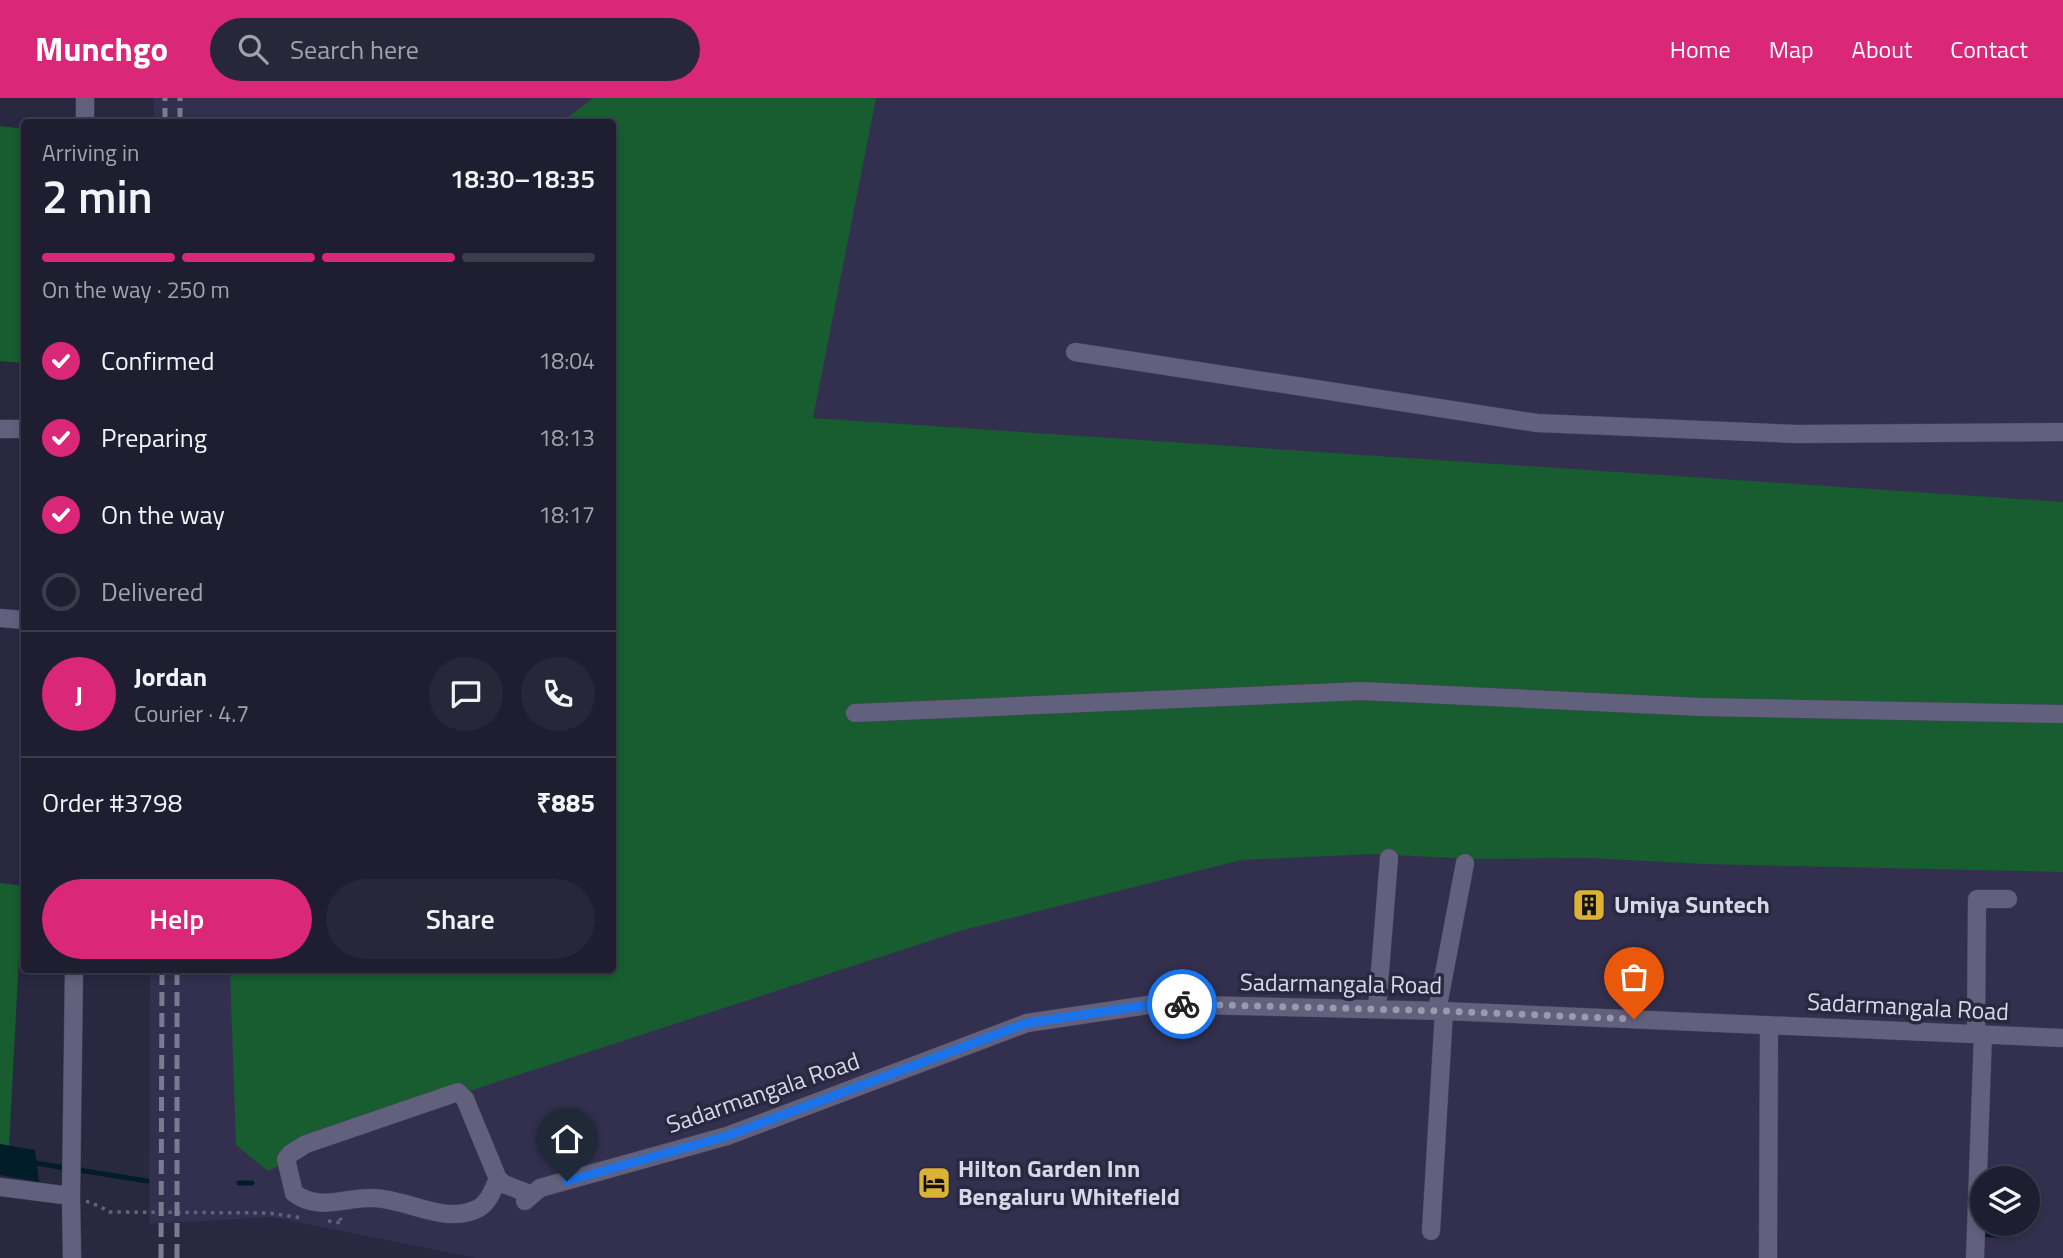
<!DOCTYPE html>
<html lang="en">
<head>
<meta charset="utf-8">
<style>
  :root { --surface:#1f1e31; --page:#272739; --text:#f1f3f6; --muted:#a1a2ab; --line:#3c3c4d; --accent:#db2777 }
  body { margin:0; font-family:"Titillium Web",sans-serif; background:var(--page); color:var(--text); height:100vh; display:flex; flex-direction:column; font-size:26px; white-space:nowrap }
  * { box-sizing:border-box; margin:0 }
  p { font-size:23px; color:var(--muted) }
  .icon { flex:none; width:38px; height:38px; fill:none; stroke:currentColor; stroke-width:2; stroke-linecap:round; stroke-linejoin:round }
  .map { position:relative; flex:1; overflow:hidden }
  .side { position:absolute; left:21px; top:21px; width:595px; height:854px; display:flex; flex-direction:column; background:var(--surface); border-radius:7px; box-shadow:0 4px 10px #0003,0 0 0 2px var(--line) }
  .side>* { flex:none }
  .buttons { position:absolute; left:1970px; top:1068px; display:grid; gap:14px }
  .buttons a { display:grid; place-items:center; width:70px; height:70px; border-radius:50%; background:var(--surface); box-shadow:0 4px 10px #0003,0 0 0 2px var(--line); font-size:35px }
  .pin { position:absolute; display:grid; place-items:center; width:60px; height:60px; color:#fff; margin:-72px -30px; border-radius:50% 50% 50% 0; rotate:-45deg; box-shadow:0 0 7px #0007 }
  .pin .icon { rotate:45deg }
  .courier { position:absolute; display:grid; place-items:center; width:70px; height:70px; margin:-35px; border:5px solid #1a73e8; border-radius:50%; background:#fff; color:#222; box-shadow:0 2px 9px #0007 }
  .summary em { font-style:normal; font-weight:600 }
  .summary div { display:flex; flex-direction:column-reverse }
  .summary { display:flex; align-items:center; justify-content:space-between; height:119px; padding:0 21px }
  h1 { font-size:46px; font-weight:600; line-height:52px }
  .bar { display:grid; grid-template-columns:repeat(4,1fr); gap:10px 7px; align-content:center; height:84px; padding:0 21px }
  .bar i { height:9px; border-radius:5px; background:var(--line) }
  .bar .selected { background:var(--accent) }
  .bar p { grid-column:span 4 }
  .line { display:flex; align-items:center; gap:18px; padding:0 21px; border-top:2px solid var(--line) }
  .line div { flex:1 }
  .round { display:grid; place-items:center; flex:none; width:74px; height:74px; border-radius:37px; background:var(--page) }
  ol { padding:0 21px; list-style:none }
  li { display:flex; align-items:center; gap:21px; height:77px }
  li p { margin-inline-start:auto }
  li .icon { padding:7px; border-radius:50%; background:var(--accent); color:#fff; stroke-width:4 }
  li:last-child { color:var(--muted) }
  li i { width:38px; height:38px; border:4px solid var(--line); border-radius:50% }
  .cta { display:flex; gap:14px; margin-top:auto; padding:14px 21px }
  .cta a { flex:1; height:80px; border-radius:42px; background:var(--accent); color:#fff; font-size:28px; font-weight:600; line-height:80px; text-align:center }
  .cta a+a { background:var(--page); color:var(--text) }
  header { display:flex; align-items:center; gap:42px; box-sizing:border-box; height:98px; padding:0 35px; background:var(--accent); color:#fff }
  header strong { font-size:33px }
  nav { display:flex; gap:38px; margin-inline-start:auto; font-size:24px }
  .search { width:490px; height:63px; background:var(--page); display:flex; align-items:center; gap:18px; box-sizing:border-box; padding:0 24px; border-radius:38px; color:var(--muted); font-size:26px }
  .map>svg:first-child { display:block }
</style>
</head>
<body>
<header>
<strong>Munchgo</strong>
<div class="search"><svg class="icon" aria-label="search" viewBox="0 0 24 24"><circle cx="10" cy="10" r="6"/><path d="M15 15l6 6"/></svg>Search here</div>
<nav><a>Home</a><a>Map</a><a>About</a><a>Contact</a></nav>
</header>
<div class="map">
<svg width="2063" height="1160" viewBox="0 0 2063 1160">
  <rect width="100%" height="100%" fill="#292841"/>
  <path fill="#33304f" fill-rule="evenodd" d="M154,0H2063V1160H477L272,1119L149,1126L150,872H612V24H154ZM1983,1080H2028V1125H1983Z"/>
  <path fill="#175d30" d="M594,0H876L813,320L2063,404V774L1705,766L1589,760L1474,761L1372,756L1241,762L963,832L368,1026L268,1073L236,1047L230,872H612V24H561Z
    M0,28L24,31V265L0,263Z
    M0,785L24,788V838L20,839L9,1048L0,1046Z"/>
  <path fill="#001d29" d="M0,1046L35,1052L39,1084L0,1077Z
    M1983,1125H2009L2008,1140L1981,1139Z"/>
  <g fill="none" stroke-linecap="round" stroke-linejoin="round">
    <path stroke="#001d29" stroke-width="5" d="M29,1064L147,1083
      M239,1085H252"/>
    <defs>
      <path id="minor" d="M85,24V0
        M1075,254L1537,325L1797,336L2063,334
        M0,331H24
        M0,520L24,522
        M855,615L1362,593L1701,609L2063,616
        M1377,911L1389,760
        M1437,913L1465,765
        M1976,936L1977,801H2008
        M498,1081C493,1091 489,1105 477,1111C443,1127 406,1100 372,1100C345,1099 319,1114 294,1095L286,1061L290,1056L306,1046L458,994L465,1001L498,1081L504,1086L532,1097
        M0,1089L71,1098
        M525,1103L540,1090L727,1038L1027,925L1155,906L1444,913L2063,940
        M1431,1133L1444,913
        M72,1160L71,1098L74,872
        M1768,1160L1769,927
        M1975,1160L1983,936"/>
    </defs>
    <use href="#minor" stroke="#464459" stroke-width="19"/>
    <path stroke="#636278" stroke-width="3.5" stroke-dasharray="3.5 5" stroke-linecap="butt" d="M86,1103L101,1109L109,1114L269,1115L303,1120
      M328,1123L342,1125L340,1120"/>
    <use href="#minor" stroke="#62617d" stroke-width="18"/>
    <path stroke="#7b7b90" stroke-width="5" stroke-dasharray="14 7" stroke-linecap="butt" d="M165,24V0
      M180,24V0
      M161,1160L162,872
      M177,1160V872"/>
  </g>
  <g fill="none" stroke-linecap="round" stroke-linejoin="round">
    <path stroke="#9a9aae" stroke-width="7" stroke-dasharray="0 12.6" d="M1182,906L1444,913L1634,921"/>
    <path stroke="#1a73e8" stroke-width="9" d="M567,1083L727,1038L1027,925L1155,906H1182"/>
  </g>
  <defs>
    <symbol id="building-square" viewBox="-11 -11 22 22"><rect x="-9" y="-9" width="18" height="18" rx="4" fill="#dbb233" stroke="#292841"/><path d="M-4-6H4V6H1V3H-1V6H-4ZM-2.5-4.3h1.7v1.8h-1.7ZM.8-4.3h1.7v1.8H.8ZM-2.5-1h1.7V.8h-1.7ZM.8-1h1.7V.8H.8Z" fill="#111"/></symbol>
    <symbol id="hotel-square" viewBox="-11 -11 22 22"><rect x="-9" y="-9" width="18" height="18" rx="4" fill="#dbb233" stroke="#292841"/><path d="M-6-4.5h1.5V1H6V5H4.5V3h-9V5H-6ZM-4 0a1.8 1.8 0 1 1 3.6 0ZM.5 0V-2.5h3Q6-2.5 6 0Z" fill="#111"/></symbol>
  </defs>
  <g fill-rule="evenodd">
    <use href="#building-square" x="1570" y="788" width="38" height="38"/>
    <use href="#hotel-square" x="915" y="1066" width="38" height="38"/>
  </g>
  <g text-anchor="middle" stroke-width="7" stroke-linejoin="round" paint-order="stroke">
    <g font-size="24" font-weight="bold" fill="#d7d7e8" stroke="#292841" text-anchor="start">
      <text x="1614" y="815">Umiya Suntech</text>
      <text x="958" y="1079">Hilton Garden Inn<tspan x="958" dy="28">Bengaluru Whitefield</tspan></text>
    </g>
    <g font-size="24" fill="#d7d7e8" stroke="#292841">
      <text transform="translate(1341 886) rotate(1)" y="8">Sadarmangala Road</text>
      <text transform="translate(1908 909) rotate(3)" y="8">Sadarmangala Road</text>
      <text transform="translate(763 995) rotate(-19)" y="8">Sadarmangala Road</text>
    </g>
  </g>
</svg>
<div class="buttons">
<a><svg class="icon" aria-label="layers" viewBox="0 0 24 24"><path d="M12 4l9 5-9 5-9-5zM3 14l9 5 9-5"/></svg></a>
</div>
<div class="pin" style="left:1634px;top:921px;background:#ea580c"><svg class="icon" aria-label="bag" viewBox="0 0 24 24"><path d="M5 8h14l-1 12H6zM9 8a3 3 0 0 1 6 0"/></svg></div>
<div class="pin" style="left:567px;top:1083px;background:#1f2937"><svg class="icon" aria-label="home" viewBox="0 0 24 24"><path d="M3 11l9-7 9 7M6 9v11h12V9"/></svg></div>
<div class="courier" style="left:1182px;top:906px"><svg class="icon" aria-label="bike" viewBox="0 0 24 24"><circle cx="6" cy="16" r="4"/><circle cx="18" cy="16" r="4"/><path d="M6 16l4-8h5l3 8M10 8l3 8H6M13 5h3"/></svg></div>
<section class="side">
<div class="summary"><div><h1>2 min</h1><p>Arriving in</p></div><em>18:30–18:35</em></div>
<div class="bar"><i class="selected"></i><i class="selected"></i><i class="selected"></i><i></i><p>On the way · 250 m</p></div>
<ol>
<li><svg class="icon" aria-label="check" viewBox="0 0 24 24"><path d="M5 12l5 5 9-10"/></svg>Confirmed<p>18:04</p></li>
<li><svg class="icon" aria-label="check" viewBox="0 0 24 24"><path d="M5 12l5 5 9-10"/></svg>Preparing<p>18:13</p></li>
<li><svg class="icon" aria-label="check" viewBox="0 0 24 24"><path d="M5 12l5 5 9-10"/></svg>On the way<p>18:17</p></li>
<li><i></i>Delivered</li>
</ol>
<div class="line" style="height:126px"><b class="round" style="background:var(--accent);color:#fff">J</b><div><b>Jordan</b><p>Courier · 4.7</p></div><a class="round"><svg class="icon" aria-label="chat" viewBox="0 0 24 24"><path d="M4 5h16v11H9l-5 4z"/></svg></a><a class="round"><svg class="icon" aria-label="phone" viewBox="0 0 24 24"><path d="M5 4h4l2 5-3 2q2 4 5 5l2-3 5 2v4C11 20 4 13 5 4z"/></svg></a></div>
<div class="line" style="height:91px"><div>Order #3798</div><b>₹885</b></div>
<div class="cta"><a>Help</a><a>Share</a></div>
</section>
</div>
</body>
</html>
